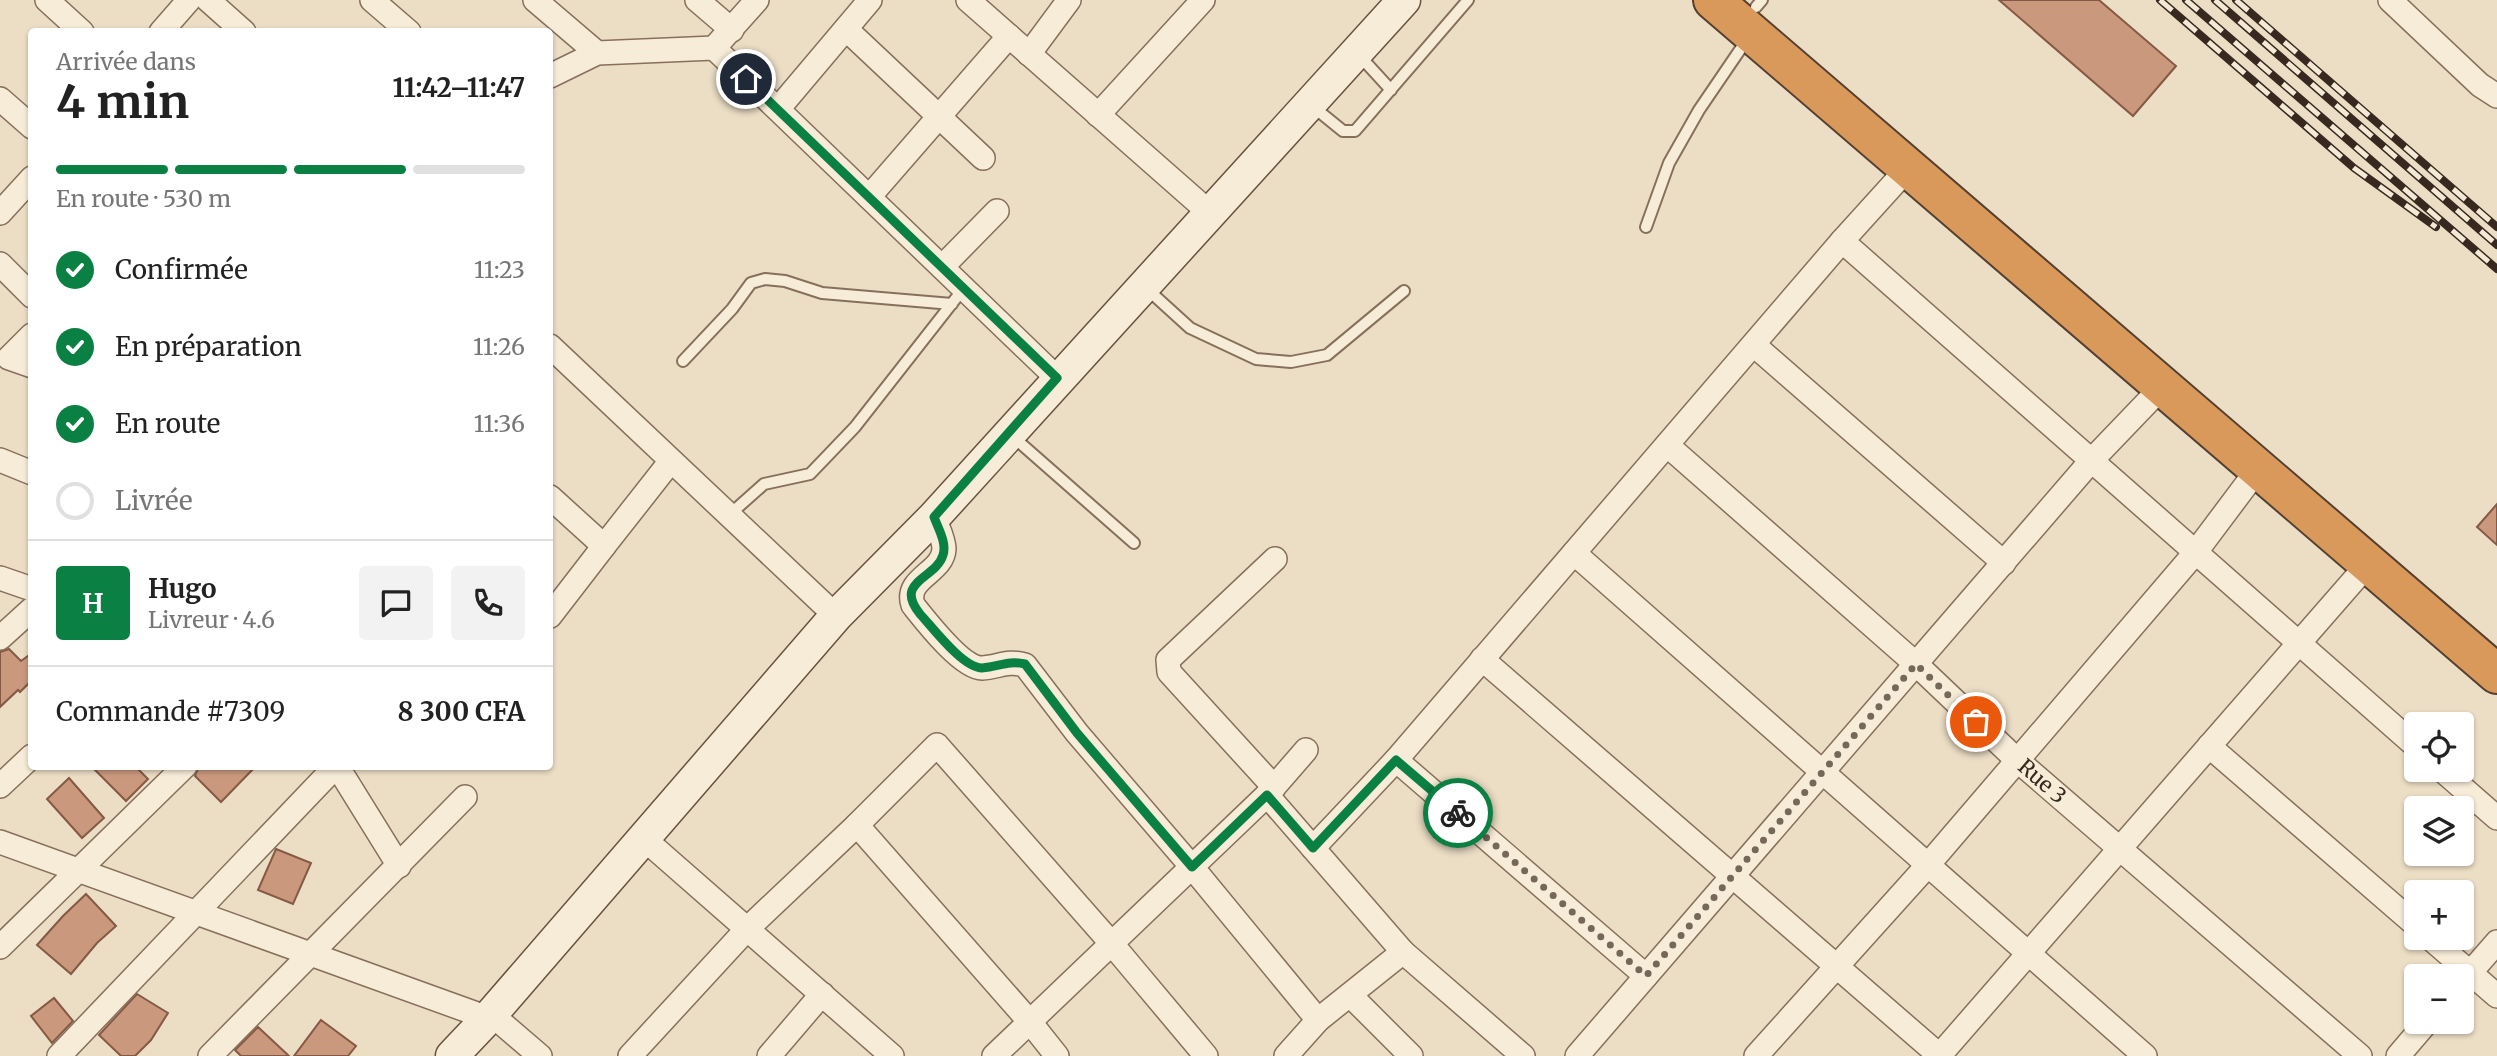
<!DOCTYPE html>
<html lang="fr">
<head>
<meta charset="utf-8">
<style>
  :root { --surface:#fff; --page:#f2f2f2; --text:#222; --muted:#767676; --line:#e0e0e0; --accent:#0b8043 }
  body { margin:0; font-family:Merriweather,serif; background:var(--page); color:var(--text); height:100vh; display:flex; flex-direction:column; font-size:26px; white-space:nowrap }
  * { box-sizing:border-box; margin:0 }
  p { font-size:23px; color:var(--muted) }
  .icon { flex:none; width:38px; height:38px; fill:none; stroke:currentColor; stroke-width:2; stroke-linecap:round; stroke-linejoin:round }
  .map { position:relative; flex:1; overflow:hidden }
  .details { position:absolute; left:28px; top:28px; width:525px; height:742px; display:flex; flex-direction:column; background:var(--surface); border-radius:7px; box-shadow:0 2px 5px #0004 }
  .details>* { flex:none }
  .controls { position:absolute; left:2404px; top:712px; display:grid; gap:14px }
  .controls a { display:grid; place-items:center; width:70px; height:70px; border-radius:7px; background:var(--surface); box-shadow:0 2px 5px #0004; font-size:35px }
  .pin { position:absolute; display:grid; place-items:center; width:60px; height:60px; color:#fff; margin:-30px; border:4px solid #fff; border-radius:50%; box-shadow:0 2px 7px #0007 }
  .courier { position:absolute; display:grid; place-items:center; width:70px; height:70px; margin:-35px; border:5px solid #0b8043; border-radius:50%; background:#fff; color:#222; box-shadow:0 2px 9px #0007 }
  .summary em { font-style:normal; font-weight:700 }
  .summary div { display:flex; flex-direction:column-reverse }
  .summary { display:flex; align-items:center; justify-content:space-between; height:119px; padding:0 28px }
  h1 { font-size:46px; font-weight:700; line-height:52px }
  .bar { display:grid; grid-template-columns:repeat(4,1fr); gap:10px 7px; align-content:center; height:84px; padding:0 28px }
  .bar i { height:9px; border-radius:5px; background:var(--line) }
  .bar .active { background:var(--accent) }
  .bar p { grid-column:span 4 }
  .line { display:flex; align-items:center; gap:18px; padding:0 28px; border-top:2px solid var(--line) }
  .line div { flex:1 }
  .round { display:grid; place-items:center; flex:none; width:74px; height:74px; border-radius:7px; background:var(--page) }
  ol { padding:0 28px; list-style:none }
  li { display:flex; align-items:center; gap:21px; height:77px }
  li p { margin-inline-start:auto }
  li .icon { padding:7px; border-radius:50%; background:var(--accent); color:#fff; stroke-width:4 }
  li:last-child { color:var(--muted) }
  li i { width:38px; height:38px; border:4px solid var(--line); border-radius:50% }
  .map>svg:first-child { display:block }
</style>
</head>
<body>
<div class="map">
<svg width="2497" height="1056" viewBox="0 0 2497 1056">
  <rect width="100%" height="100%" fill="#ecdec5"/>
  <path fill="#c9987d" stroke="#855943" stroke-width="2" d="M1999,0H2099L2176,66L2133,116Z
    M2497,504V545L2477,527Z
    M9,649L21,661L32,653V680L20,692L18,690L0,707V652Z
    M91,766H135L148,779L126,801Z
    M199,766H256L221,802L195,776Z
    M69,778L104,818L82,838L47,799Z
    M276,849L311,863L293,904L258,890Z
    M86,894L116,926L97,943L71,974L37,945L63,916Z
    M137,994L168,1013L151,1040L135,1056H121L99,1035Z
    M54,998L73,1021L52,1043L31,1016Z
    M321,1020L356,1046L348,1056H294Z
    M258,1027L289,1056H241L235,1050Z"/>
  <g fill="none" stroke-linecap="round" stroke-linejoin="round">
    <defs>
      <path id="lane" d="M1756,7L1762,0
        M1358,54L1391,90
        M1311,105L1343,131H1355L1468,0
        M1646,227L1669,163L1699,110L1748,38
        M1146,288L1190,328L1256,359L1291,362L1327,355L1404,291
        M683,361L732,309L751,283L765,279L785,281L822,293L952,304
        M1011,435L1134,543
        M728,516L764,484L810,474L855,427L964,288"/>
      <g id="street">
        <path d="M47,0L82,32"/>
        <path d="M208,0L244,32"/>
        <path d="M372,0L409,32"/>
        <path d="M535,0L597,53"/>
        <path d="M697,0L732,30"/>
        <path d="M968,0L1210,213"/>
        <path d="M2390,0L2480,85L2497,96"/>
        <path d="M846,29L983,158"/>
        <path d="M161,32L189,0"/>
        <path d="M714,48L1057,378"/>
        <path d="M1029,54L1069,0"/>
        <path d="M550,76L597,53L714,48L757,0"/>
        <path d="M0,99L32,127"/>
        <path d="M778,109L870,0"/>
        <path d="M1098,115L1203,0"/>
        <path d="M1909,167L1842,241L2417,747"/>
        <path d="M869,197L1009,36"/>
        <path d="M0,213L32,178"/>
        <path d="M0,264L32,296"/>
        <path d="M942,267L997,211"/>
        <path d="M32,335L9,358L32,366"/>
        <path d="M1754,345L2004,563"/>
        <path d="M550,346L836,616"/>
        <path id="s1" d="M1667,445L1916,664L2017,760L2360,1056"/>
        <path d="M0,460L32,473"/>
        <path d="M550,497L604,546L670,462"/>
        <path d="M934,517C937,526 944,539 944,549C943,573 904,578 913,605C925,620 962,668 982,668C999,667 1007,660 1025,665L1077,733L1192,867L1318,1020"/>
        <path d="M1574,553C1765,719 1954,889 2145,1056"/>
        <path d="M0,578L32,589"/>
        <path d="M550,616L604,546"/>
        <path d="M0,638L32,609"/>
        <path d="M1482,659L1940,1056"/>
        <path d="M2209,746L2417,926"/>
        <path d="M1396,760L1646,976"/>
        <path d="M337,766L399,866"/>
        <path d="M2442,770L2497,818"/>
        <path d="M0,786L32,756"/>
        <path d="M1274,787L1169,672L1168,660L1275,559"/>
        <path d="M1267,795L1403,952L1523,1056"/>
        <path d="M857,825L1030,1022L1057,1056"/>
        <path d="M642,837L892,1056"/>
        <path d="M0,842L488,1018"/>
        <path d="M1313,848L1396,760L1842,241"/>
        <path d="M2430,938L2497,996"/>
        <path d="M0,947L185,766"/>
        <path d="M2462,982L2497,942"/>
        <path d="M1350,995L1411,1056"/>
        <path d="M491,1014L540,1056"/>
        <path d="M59,1056L336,766"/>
        <path d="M210,1056L465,797"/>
        <path d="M630,1056L747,929L857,825L937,745L1112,944L1206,1056"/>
        <path d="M769,1056L822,994"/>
        <path d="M994,1056L1267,795L1306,750"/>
        <path d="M1286,1056L1318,1020L1403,952"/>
        <path d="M1577,1056L2091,461L2162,387"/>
        <path d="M1756,1056L1927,866L2195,553L2258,469"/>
        <path d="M1939,1056L2368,564"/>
        <path d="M2398,1056L2427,1022"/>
      </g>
      <path id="secondary" d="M452,1056L488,1018L836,616L934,517L1404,0"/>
      <path id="highway" d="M1713,0L2497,674"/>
    </defs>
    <use href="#lane" stroke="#86705c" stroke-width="14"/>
    <use href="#street" stroke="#86705c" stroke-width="26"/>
    <use href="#secondary" stroke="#68513f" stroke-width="35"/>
    <use href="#highway" stroke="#543f30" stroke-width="42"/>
    <use href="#lane" stroke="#f7ecd8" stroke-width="10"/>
    <use href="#street" stroke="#f7ecd8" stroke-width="23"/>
    <use href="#secondary" stroke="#f7ecd8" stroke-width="32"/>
    <use href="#highway" stroke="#d8995a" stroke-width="38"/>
    <defs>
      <path id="rail" d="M2160,0L2354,168L2436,227
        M2186,0L2497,269
        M2215,0L2497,245
        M2236,0L2497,227"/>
    </defs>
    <use href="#rail" stroke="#37291f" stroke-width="8"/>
    <use href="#rail" stroke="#f4e9d4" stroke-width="5" stroke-dasharray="16" stroke-linecap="butt"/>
  </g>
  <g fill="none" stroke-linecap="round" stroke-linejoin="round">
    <path stroke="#766859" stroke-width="7" stroke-dasharray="0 12.6" d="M1458,813L1646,976L1916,664L1976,722"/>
    <path stroke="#0b8043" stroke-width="9" d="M746,79L1057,378L934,517C938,528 947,543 943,555C936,579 893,581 920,614C933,628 963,668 982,668C999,667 1007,660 1025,664L1077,733L1192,867L1267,795L1313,848L1396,760L1458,813"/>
  </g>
  <g text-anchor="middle" stroke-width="6" stroke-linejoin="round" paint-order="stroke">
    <g font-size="21" fill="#37291f" stroke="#f4e9d4">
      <text dy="7" stroke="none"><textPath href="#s1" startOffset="504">Rue 3</textPath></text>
    </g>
  </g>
</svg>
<div class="controls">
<a><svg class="icon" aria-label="locate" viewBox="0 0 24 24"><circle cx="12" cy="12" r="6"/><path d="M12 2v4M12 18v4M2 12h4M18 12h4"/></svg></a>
<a><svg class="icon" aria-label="layers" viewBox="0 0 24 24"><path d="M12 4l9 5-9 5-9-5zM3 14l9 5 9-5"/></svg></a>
<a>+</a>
<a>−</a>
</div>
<div class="pin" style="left:1976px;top:722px;background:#ea580c"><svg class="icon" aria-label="bag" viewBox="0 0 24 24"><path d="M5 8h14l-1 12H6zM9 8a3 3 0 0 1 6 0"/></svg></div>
<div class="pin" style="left:746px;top:79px;background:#1f2937"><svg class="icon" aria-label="home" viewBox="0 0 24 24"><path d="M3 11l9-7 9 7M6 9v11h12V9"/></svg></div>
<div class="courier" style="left:1458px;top:813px"><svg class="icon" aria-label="bike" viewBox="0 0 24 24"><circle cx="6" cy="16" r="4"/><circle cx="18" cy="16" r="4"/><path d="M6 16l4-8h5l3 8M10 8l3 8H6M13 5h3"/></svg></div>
<section class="details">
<div class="summary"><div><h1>4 min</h1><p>Arrivée dans</p></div><em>11:42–11:47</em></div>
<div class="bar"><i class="active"></i><i class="active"></i><i class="active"></i><i></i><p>En route · 530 m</p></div>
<ol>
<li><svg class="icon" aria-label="check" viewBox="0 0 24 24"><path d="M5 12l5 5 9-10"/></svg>Confirmée<p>11:23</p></li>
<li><svg class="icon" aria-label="check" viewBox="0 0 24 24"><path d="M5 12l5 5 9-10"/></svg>En préparation<p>11:26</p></li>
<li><svg class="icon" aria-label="check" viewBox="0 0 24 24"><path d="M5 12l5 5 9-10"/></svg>En route<p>11:36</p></li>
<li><i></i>Livrée</li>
</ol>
<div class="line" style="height:126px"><b class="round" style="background:var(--accent);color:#fff">H</b><div><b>Hugo</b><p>Livreur · 4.6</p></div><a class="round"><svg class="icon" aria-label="chat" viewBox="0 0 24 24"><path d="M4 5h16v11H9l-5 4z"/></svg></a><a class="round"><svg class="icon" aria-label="phone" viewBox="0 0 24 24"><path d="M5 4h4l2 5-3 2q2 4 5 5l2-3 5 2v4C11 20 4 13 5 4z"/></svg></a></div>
<div class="line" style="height:91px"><div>Commande #7309</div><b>8 300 CFA</b></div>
</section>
</div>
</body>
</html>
